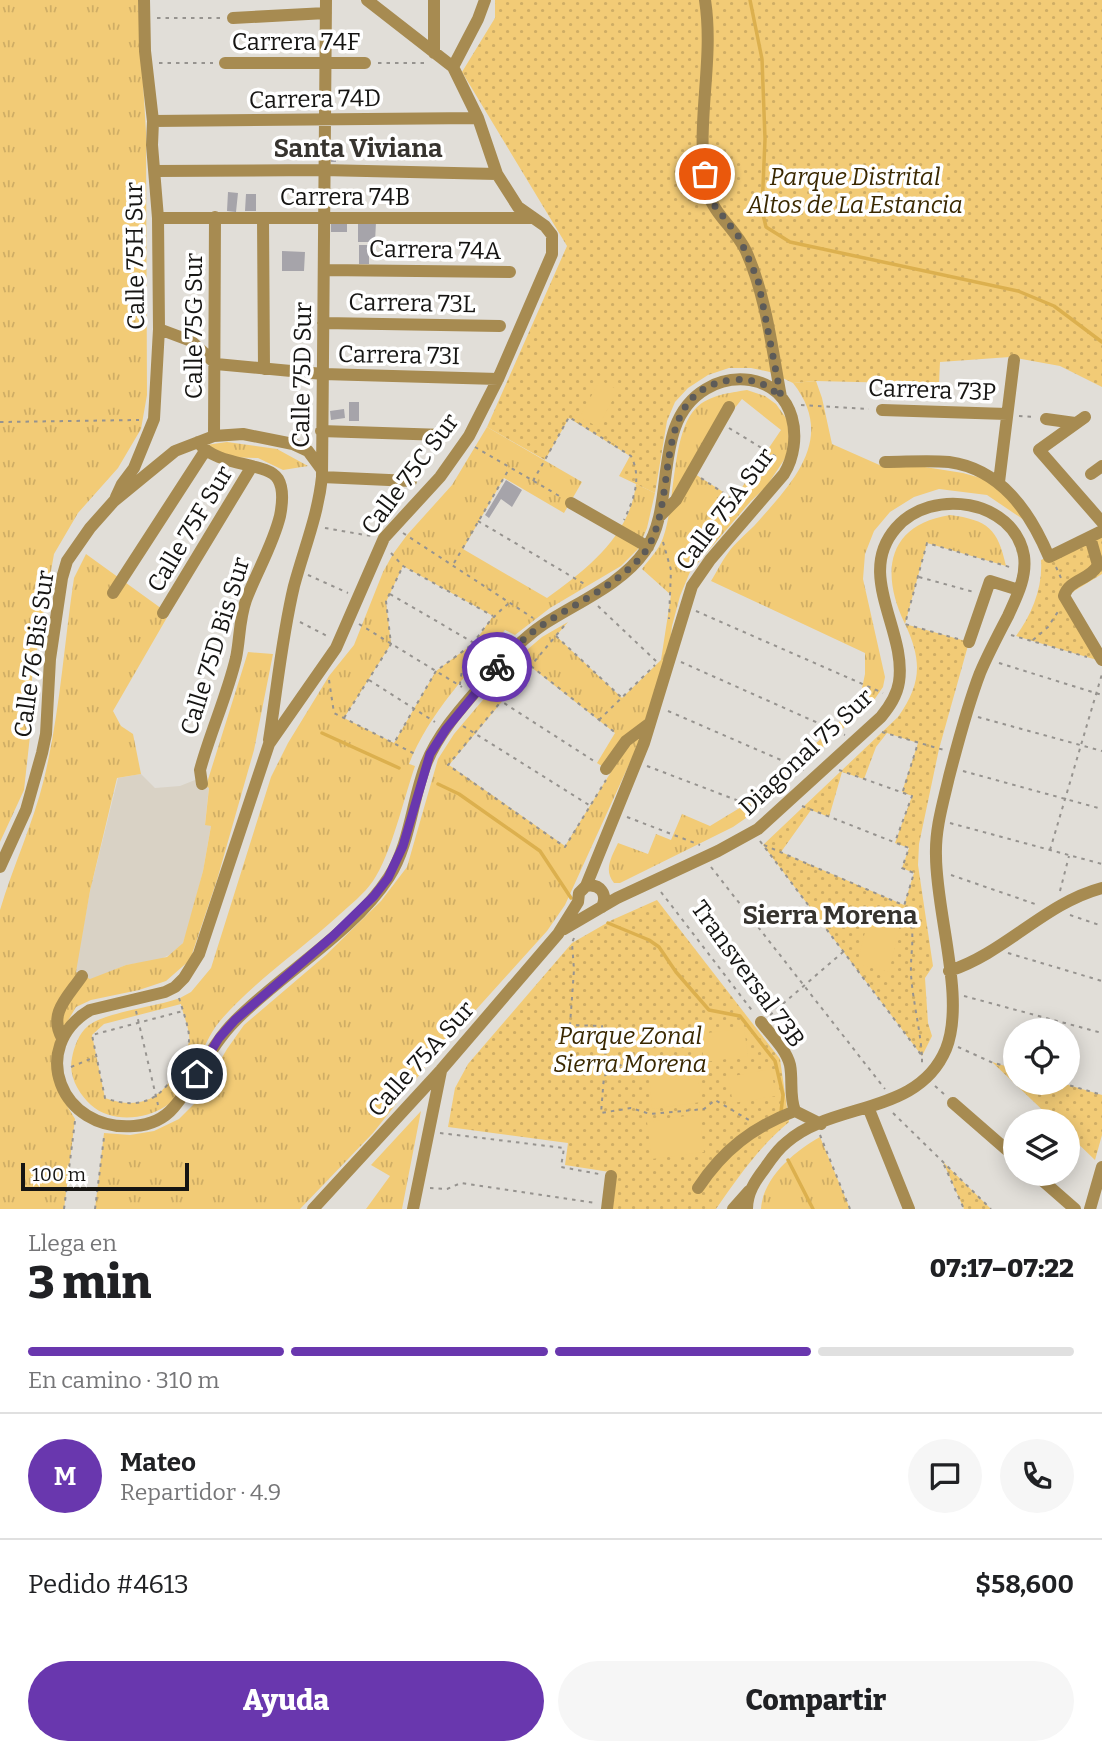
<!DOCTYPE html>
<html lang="es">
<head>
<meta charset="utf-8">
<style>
  :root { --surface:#fff; --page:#f6f6f6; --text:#202124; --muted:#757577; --line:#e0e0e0; --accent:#6937ae }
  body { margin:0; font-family:Bitter,serif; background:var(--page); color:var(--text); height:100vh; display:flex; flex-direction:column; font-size:26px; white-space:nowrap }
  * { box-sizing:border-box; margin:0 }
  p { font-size:23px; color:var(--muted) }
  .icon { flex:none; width:38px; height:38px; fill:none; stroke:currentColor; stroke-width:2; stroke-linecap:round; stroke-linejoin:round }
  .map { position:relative; height:1209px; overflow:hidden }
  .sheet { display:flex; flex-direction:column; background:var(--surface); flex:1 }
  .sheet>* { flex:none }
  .tools { position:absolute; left:1003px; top:1018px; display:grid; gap:14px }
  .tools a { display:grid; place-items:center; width:77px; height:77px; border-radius:50%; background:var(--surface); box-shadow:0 4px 18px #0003; font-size:35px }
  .scale { position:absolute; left:21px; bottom:18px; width:168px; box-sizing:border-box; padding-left:7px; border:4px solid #161513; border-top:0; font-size:19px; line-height:24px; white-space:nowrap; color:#161513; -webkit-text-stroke:5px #fff; paint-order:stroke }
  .pin { position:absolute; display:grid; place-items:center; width:60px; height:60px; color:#fff; margin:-30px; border:4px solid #fff; border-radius:50%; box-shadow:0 2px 7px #0007 }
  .courier { position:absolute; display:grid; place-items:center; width:70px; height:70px; margin:-35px; border:5px solid #6937ae; border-radius:50%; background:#fff; color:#222; box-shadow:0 2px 9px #0007 }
  .head em { font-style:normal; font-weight:800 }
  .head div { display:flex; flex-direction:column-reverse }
  .head { display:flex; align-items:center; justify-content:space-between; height:119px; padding:0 28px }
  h1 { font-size:46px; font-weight:800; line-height:52px }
  .bar { display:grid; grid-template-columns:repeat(4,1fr); gap:10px 7px; align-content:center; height:84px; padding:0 28px }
  .bar i { height:9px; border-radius:5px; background:var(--line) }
  .bar .current { background:var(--accent) }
  .bar p { grid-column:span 4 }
  .line { display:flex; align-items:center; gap:18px; padding:0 28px; border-top:2px solid var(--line) }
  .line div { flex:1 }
  .round { display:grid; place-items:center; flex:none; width:74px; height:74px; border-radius:37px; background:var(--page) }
  .primary-button { display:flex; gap:14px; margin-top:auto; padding:14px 28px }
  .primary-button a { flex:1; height:80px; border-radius:42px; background:var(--accent); color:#fff; font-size:28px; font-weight:800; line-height:80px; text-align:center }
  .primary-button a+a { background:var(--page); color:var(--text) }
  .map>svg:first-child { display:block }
</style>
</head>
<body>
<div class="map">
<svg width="1102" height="1209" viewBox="0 0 1102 1209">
  <defs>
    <pattern id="grass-tufts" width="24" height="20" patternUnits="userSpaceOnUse" patternTransform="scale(1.75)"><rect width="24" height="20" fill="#f2cb76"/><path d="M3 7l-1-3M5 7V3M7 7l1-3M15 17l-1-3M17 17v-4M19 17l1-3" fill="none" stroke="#cfad65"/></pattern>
    <pattern id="park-dots" width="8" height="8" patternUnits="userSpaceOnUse" patternTransform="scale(1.75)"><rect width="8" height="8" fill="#f2cb76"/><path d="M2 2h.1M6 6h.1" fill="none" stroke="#cfad65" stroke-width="1.8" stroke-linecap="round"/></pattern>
  </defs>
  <rect width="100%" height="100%" fill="#e1ded8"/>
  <path fill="#d9d2c5" d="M141,774L155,788L180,786L195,780L209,787L205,824L211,826L203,871L188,929L183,943L175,952L159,960L126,965L90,980L75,972L90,891L118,778Z"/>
  <path fill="url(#grass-tufts)" fill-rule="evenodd" d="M0,0H138L146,132L147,395L141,429L118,468L78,513L54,554L32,678V718L24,790L0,842Z
    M816,381L822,398L832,444L884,467H925L963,473L988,480L1010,498L1024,520L987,495L939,489L914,497L890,512L874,531L865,554L863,579L885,677L883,687L874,700L746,818L733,827L620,883H614C603,870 612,856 618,843L648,854L656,834L671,840L682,814L710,826L756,798L847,715L861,693L865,674V653L711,581C717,572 721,562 728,553C735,543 745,535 754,526C792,483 837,439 793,383Z
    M747,390L765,396L776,404L788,421L789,442L786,457L766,487L751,501L690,572L680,596L672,626L669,652L637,747L565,905L547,931L436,1054L373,1133L300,1209H95L104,1133L130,1135L154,1131L179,1119L195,1103L227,1049L244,1025L326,955L381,901L407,867L438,759L454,734L521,655L542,637L568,622L556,636L622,698L661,660L671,595L642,569C649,559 659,550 663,538C676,503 671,433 696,408C709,395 729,393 747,390ZM742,399L781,430L734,499L695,474L722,424ZM531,667L615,733L597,763L611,772L565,846L449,765Z
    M487,427L582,482L564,513L504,478L463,549L547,598C586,570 630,536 636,484L655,493L647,528L638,549L621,566L550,608L515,635L505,630C470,671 429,713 409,764L415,766C404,798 391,855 373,881C364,894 350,905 339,915C301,950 253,982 220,1021C199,1046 194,1087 166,1106C145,1120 111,1123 91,1105C79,1094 68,1076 72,1058C74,1047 79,1033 88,1026C105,1012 156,1007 180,998L191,992L211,968L271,777L288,743L329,676L354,645L383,572L393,554L407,535L452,485ZM403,566L493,616L474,643L436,671L394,743L344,718L391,644L386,602ZM181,1004C183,1015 191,1032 189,1042C187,1049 183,1057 180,1063C165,1098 141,1111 105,1098L92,1035L104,1024Z
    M227,442L277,449L308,466L283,470L258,458L225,457L206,445Z
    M950,515C988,520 998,529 1006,566L927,543L905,624C880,572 887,525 950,515Z
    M86,554L169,614L113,711L121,726L133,734L141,774L117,778L90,891L76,972L90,979L126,965L167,957L183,943L203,871L211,826L205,825L209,788L206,786L248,652L273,654L254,750L217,880L190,960L166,981L139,990L91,1000L76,1007L56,1041L60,1094L75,1119L64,1209H0V910C13,866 33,824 44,779C60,713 64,644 74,578Z
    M421,1111L402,1209H366L390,1176L371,1165Z
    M820,1137L850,1209H761C763,1177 795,1151 820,1137Z"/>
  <path fill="url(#park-dots)" fill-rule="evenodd" d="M495,0H1102V387L1060,366L1010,357L940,362L939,384L816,381L793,383L770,372L751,368H729L708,375L688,388L675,402L667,421L655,493L619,476L630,456L569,418L545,460L487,427L567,246L462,72L495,18Z
    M1102,531V574L1061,599L1097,660L1016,636C1032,614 1043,587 1041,560Z
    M905,624L969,642L939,749L919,844L918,865L933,966L925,978L928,1023L932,1036L922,1056L763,845L898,717C922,683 922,660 905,624ZM887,733L918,743L902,792L912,796L895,843L909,848L902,868L914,873L904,905L781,852L811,810L829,817L842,772L864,779L876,747Z
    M657,900L780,1059L789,1122C759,1147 738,1177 716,1209H612L616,1173L565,1165L568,1143L448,1127L455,1088L468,1064L572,943L612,920Z
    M992,1062L1015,1069V1083H1062L1102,1095V1135L1095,1160L1068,1134V1122H1055Z
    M943,1162L991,1209H964Z"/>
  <path fill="#f2cb76" d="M600,380L618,390L598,427L580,417Z
    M869,916L900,924L889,972L857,964Z
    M744,1028L748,1056L704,1062L700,1034Z
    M697,1066L701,1102L652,1109L649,1073Z
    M771,1069L776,1096L733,1103L728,1077Z
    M699,1114L704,1152L652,1159L647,1122Z"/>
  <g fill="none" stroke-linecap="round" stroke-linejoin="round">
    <path stroke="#dcb04e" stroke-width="3.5" d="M750,0L762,59L765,139L762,210L766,227L790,242L1018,291L1054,306L1102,342
      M322,733L399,768
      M438,784L459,794L540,851L571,898
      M608,923L649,940L659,947L676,972L709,1010L740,1016L775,1061L783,1095L781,1112
      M788,1160L813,1209"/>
  </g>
  <path fill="#a6a4aa" d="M331,151H336V162H331Z
    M228,192L238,193L236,212L227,211Z
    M246,194H256V211H245Z
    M331,221H347V232H331Z
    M358,222H376L375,242H358Z
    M359,245H369V264H359Z
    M282,251L305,252L304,271H282Z
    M349,402H359V421H349Z
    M344,409L345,418L331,420L330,411Z
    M506,480L522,490L512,507L501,499L489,518L485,515Z"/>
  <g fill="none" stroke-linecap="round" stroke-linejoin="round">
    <path stroke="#96938f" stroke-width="2" stroke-dasharray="3.5 5" stroke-linecap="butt" d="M157,18H221
      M159,63H213
      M378,63H428
      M801,405L869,409
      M1019,416L1034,417
      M0,422L139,420
      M729,428L778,458
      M475,447L561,497
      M701,478L743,506
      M533,481L569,417L631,456C642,478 634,499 624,520
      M478,521L586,585
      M325,528L371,536
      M403,533L533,618
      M663,542L671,570L669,619
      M391,553L403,566L493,616
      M454,563L509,469
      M1056,567L1061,578
      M308,575L348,593
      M919,577L974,592
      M390,594L474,643L436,671L394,743
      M598,606L657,662
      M696,611L883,693
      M300,622L329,637
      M359,624L462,687
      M564,626L448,765L565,847L606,780
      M1011,635L1087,657
      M556,636L621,697
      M958,639L905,624L927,543L1013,568
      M1033,640L1048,627L1059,610
      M681,662L845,735
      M999,663L1102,695
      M531,666L617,734
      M329,680L334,713L417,755
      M369,680L435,722
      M460,685C462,652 484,624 509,603
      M490,694L597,763
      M668,711L804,770
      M978,717L1102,751
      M344,718L391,644L386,601L403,566
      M599,720L655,665
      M463,726L589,805
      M882,732L944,750
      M647,766L760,809
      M839,770L912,796L895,842
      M963,771L1102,809
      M903,791L918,743
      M802,806L909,848L902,868L914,873L904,906C918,933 910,946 911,975C913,1002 920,1028 922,1056
      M627,817L700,845
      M950,823L1102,864
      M760,841L922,1056V1065
      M764,845L903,905
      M1050,850L1102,674
      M711,867L885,1089
      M951,875L1038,905
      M1060,891L1069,856
      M661,892L754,1013
      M1070,915L1102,926
      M574,938L572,943L574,970L570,1025L602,1026L606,1059H630L604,1076L601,1113L631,1108L650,1114L704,1109L715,1100L749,1120
      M1008,953L1102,981
      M964,996L1102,1033
      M179,998C182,1008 190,1030 189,1040C189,1046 184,1055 181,1060C166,1097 144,1112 105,1098L92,1035L183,1011
      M136,1011L158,1105
      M770,1015L843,952
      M958,1047L991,1062L1015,1069
      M71,1067L95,1057
      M1062,1083L1102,1095
      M935,1086L944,1094
      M893,1113L991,1209
      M440,1133L564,1148L561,1167L599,1174
      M820,1135L850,1209
      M944,1165L964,1209
      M430,1188L447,1189L461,1183L596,1203
      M64,1209L75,1121
      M95,1209L104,1137"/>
    <path stroke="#a78b51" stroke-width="12" d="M434,0V53
      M705,0C715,64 693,130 708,193C714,214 736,230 746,251C766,296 772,348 781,397
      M233,18L326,13
      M225,63H365
      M453,67L478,19L485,0
      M153,121L478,118
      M155,171L323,170L497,174
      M158,218H532
      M263,218L264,369
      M324,270L510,272
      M323,323L500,326
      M159,329L191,341L216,364L323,374L498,379
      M882,410L1007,414
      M1085,417L1039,450L1102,522
      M1046,419L1075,423
      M321,431L444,435
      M214,436L215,217
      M198,442C217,468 267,461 278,479C284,489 282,506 280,516C273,545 256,573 246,600C239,620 240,639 236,658C227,696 210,733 200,770L202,784
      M885,462C906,462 928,460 949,462C1001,469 1030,512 1049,557L1102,531
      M1091,474L1102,466
      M322,477L411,481
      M999,482L1014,360
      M116,497L122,484L134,468L154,419L159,329L158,218L152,145L153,121L145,51L144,0
      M571,503L648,547
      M659,517L676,500L729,407
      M1090,537L1098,565C1090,580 1069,579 1064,596L1102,660
      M113,593L205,451
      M163,613L252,466
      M969,642L990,581L1019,590
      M269,740C277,689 282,636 294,586C304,549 318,515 322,477L326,0
      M606,769L626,741L650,723
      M0,867L26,810L42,753L46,734L50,659L62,578L67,561L90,528L114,501L175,451L214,436L243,434L293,444L308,451L322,470
      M586,886C600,883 608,894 602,907
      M564,929L617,898L718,851L758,829L881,717C889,707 897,696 899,682C907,630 855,575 896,528C931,487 1014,499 1024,556C1027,578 1016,598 1008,616C998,635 988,654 980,673C967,707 958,742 949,777C943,803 935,829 936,856C936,913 966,999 946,1049C918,1116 834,1101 787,1142C778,1149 771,1159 765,1168C755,1181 747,1193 747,1209
      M949,971C1005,953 1045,903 1102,888
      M761,1022C771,1035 786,1049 790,1065C793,1080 789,1096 795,1111L821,1124
      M62,1038C48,1013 68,997 82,976
      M953,1103L1015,1157
      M868,1107L909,1209
      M1035,1174L1075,1209
      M698,1188C723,1150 753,1127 795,1111
      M313,1209L441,1070L558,934L578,902L579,893L586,886L644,743L692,586L710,560L784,474C804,441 796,387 750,380C735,378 719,381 706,389C650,422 678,503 645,551C622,584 578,602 544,624C526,636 510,652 496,668C471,698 440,728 426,764C412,800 410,844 389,877C354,932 281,974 235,1021C210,1046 197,1080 174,1107C163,1120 150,1125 134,1126C60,1132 28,1047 90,1010L165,992L175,987L184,978L199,954L269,744L336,648L384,538L440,477L469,436L498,379L552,254V235L545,226L518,207L497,174L478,118L453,67L367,0
      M413,1209L441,1071
      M607,1209L611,1176
      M733,1209L749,1191
      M1090,1209L1102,1167"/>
  </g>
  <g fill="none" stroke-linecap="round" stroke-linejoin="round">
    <path stroke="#5d5b58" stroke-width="7" stroke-dasharray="0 12.6" d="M497,667C511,651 526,635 544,624C576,603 615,586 641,557C684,507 644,390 732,380C752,378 766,383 781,397L758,280L739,237L711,201L705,174"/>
    <path stroke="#6937ae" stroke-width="9" d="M197,1074L219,1038L235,1020L333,936L374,896L388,878L403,846L430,754L446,729L497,667"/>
  </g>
  <g text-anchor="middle" stroke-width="7" stroke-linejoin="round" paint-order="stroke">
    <g font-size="24" fill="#161513" stroke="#fff">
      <text x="296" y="50">Carrera 74F</text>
      <text transform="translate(315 99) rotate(-1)" y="8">Carrera 74D</text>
      <text x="345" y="205">Carrera 74B</text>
      <text transform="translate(435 250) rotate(1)" y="8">Carrera 74A</text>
      <text transform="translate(135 256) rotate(-91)" y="8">Calle 75H Sur</text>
      <text transform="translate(412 303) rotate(1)" y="8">Carrera 73L</text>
      <text transform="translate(194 326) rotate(-90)" y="8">Calle 75G Sur</text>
      <text transform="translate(399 355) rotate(1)" y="8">Carrera 73I</text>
      <text transform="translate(302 375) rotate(-89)" y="8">Calle 75D Sur</text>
      <text transform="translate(932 390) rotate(2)" y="8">Carrera 73P</text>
      <text transform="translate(410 474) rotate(-53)" y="8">Calle 75C Sur</text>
      <text transform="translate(725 509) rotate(-53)" y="8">Calle 75A Sur</text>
      <text transform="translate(190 529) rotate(-59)" y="8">Calle 75F Sur</text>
      <text transform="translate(215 646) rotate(-73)" y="8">Calle 75D Bis Sur</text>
      <text transform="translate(34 654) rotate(-82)" y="8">Calle 76 Bis Sur</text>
      <text transform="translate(806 752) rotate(-43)" y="8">Diagonal 75 Sur</text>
      <text transform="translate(748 974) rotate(54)" y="8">Transversal 73B</text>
      <text transform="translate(421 1059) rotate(-48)" y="8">Calle 75A Sur</text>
    </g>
    <g font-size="24" font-style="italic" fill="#3a2800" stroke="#fff">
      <text x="855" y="185">Parque Distrital<tspan x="855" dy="28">Altos de La Estancia</tspan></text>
      <text x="630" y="1044">Parque Zonal<tspan x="630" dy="28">Sierra Morena</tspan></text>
    </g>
    <g font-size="26" font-weight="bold" fill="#37342f" stroke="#fff">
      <text x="358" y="157">Santa Viviana</text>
      <text x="830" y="924">Sierra Morena</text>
    </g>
  </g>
</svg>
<div class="tools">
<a><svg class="icon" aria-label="locate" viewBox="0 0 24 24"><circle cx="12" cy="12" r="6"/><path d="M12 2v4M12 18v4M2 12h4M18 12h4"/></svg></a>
<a><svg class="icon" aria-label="layers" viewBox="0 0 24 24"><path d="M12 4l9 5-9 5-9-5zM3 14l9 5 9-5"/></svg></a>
</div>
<div class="scale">100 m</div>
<div class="pin" style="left:705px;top:174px;background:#ea580c"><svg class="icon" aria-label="bag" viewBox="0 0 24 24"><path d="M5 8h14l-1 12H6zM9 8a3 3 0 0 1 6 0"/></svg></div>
<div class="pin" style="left:197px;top:1074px;background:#1f2937"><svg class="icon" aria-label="home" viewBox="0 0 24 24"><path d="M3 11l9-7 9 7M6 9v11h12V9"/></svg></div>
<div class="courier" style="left:497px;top:667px"><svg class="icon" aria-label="bike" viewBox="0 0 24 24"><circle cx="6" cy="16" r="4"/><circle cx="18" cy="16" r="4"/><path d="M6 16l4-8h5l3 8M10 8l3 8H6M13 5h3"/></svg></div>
</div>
<section class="sheet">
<div class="head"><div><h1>3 min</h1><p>Llega en</p></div><em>07:17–07:22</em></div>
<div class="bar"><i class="current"></i><i class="current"></i><i class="current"></i><i></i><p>En camino · 310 m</p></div>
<div class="line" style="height:126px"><b class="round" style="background:var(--accent);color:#fff">M</b><div><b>Mateo</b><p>Repartidor · 4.9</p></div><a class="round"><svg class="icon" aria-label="chat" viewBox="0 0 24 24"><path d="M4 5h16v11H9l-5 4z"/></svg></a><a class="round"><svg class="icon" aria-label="phone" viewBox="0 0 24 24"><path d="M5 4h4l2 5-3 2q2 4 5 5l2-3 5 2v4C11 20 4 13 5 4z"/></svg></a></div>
<div class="line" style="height:91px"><div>Pedido #4613</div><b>$58,600</b></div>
<div class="primary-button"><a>Ayuda</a><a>Compartir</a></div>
</section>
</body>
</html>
